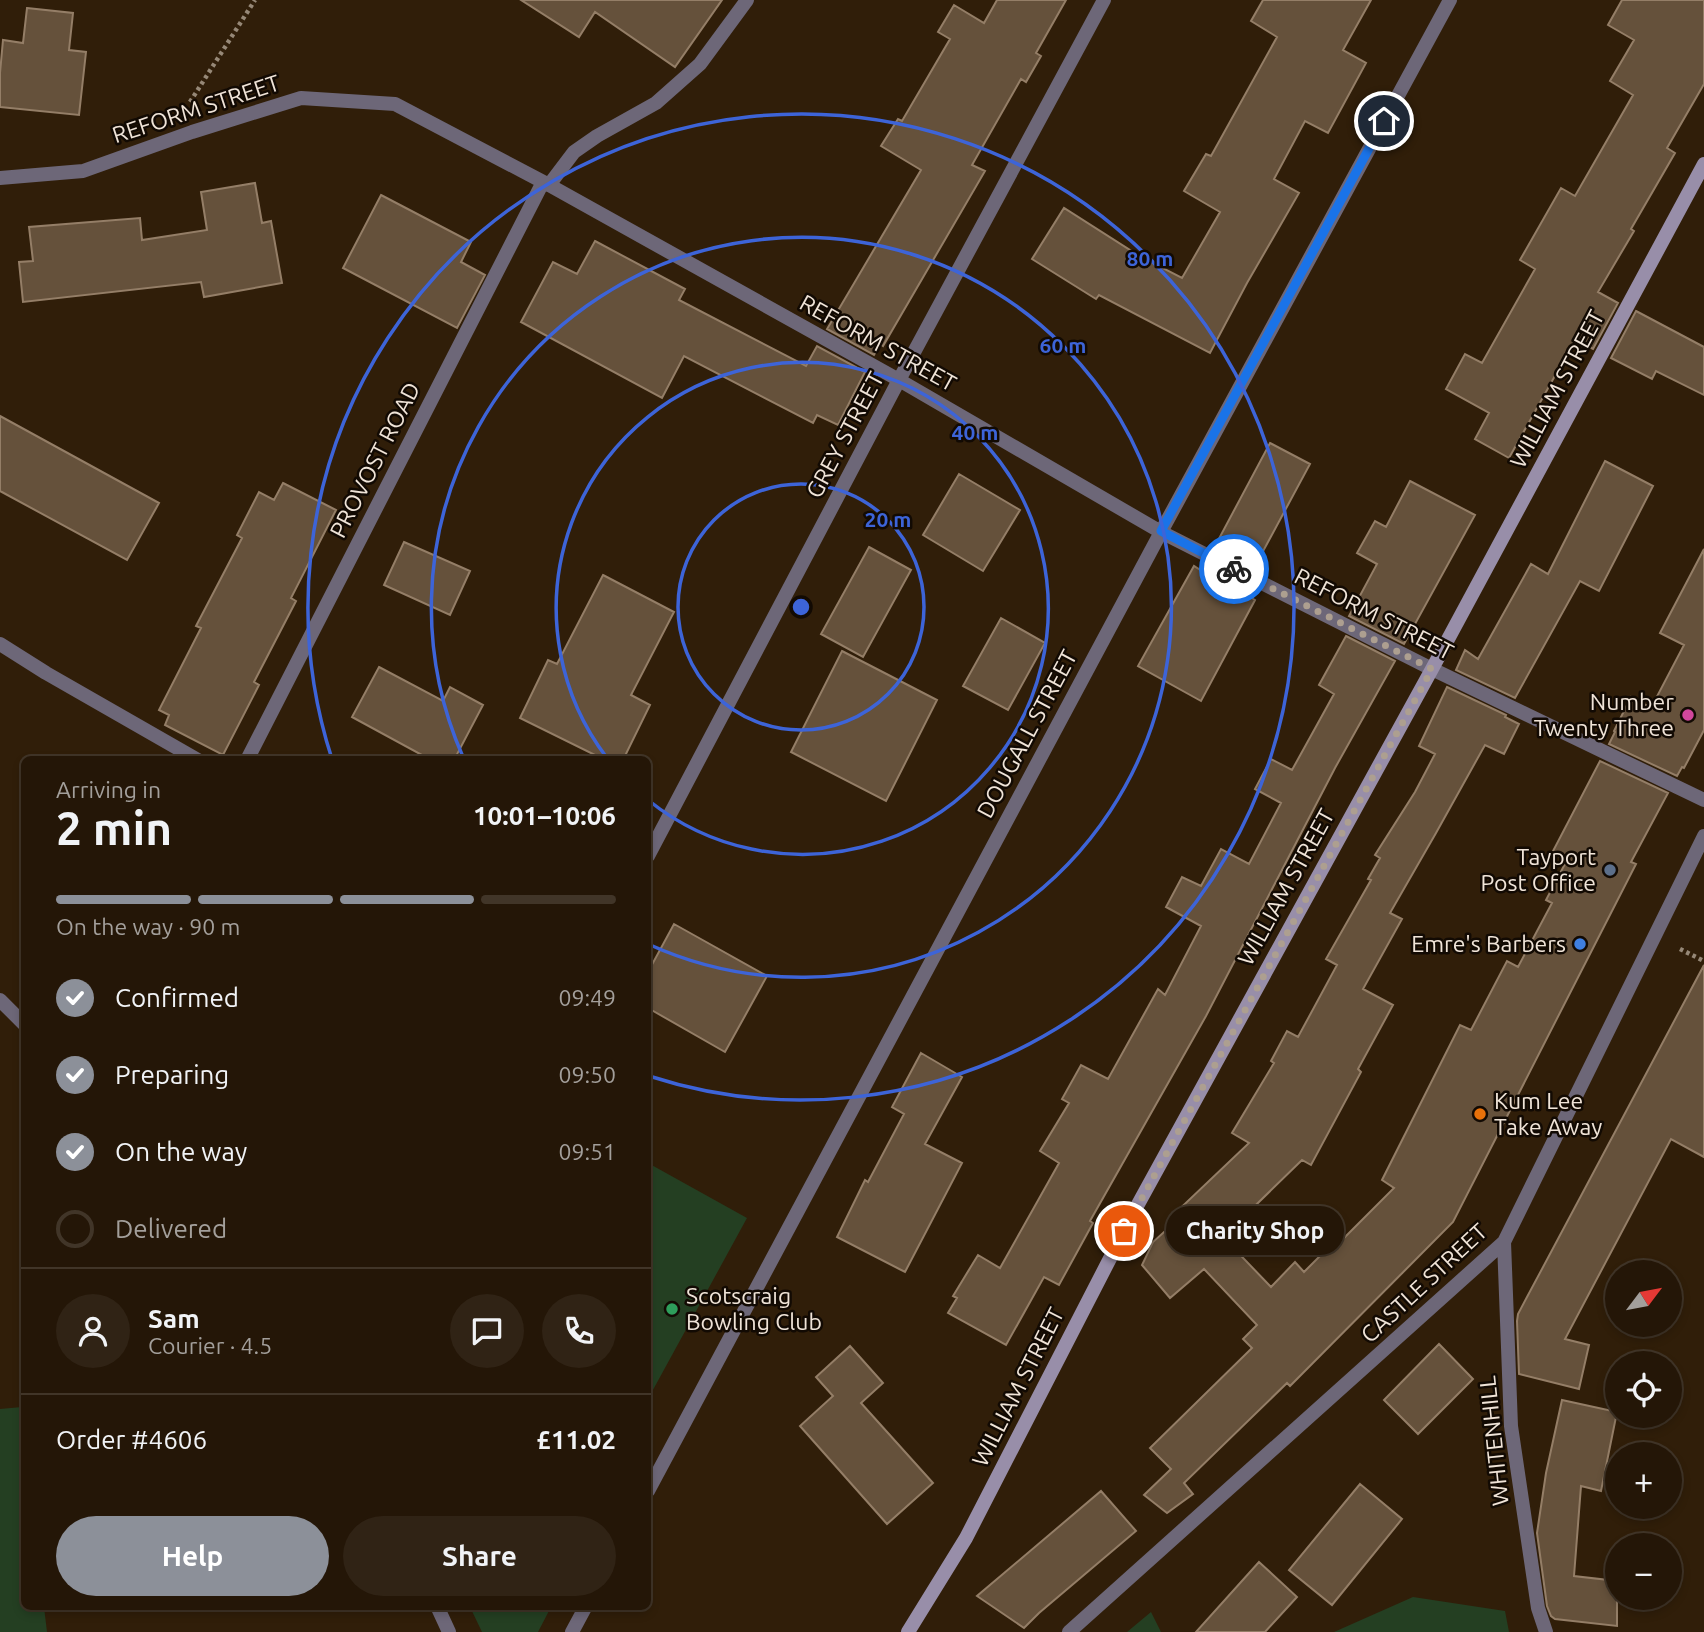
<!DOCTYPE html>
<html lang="en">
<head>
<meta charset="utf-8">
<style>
  :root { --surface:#241607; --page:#302315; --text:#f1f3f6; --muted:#a39f9b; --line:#413528; --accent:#8c9099 }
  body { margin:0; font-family:Ubuntu,sans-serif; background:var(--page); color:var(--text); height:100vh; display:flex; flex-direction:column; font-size:26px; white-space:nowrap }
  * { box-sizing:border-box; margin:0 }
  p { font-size:23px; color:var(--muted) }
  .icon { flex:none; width:38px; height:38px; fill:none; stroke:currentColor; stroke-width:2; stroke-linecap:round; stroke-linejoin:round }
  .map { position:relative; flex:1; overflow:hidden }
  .sheet { position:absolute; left:21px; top:756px; width:630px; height:854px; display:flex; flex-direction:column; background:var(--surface); border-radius:10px; box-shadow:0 4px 10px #0003,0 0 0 2px var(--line) }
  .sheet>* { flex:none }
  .needle { width:46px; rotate:58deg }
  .buttons { position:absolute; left:1605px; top:1260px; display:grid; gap:14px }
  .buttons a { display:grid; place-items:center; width:77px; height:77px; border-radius:50%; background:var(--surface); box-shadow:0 4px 10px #0003,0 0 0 2px var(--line); font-size:35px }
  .pin { position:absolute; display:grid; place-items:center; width:60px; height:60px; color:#fff; margin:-30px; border:4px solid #fff; border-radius:50%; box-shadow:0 2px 7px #0007 }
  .courier { position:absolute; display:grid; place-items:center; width:70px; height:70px; margin:-35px; border:5px solid #1a73e8; border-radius:50%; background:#fff; color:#222; box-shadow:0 2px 9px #0007 }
  .bubble { position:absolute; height:49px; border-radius:24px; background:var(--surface); box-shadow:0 4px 10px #0003,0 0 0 2px var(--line); font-size:23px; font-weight:700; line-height:49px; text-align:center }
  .summary em { font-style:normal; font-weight:700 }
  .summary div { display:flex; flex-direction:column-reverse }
  .summary { display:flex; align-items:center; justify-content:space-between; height:119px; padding:0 35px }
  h1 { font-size:46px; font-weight:700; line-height:52px }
  .bar { display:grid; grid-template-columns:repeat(4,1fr); gap:10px 7px; align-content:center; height:84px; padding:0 35px }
  .bar i { height:9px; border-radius:5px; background:var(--line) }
  .bar .on { background:var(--accent) }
  .bar p { grid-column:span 4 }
  .line { display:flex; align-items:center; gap:18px; padding:0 35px; border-top:2px solid var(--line) }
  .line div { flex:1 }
  .round { display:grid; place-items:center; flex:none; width:74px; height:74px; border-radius:37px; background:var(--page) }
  ol { padding:0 35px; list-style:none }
  li { display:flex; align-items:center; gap:21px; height:77px }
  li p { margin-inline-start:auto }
  li .icon { padding:7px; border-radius:50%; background:var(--accent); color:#fff; stroke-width:4 }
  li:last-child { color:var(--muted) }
  li i { width:38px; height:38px; border:4px solid var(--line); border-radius:50% }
  .button { display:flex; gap:14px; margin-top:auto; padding:14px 35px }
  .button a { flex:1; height:80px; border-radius:42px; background:var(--accent); color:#fff; font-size:28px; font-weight:700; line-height:80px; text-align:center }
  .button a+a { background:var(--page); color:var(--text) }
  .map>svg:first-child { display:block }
</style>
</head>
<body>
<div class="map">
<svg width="1704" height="1632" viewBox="0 0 1704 1632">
  <rect width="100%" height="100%" fill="#301e09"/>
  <path fill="#243f22" d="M648,1163L747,1218L648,1399Z
    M22,1407L24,1427V1606L44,1607L47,1632H0V1409Z
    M1413,1597L1505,1611L1509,1632H1334Z
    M470,1607H551L538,1632H482Z
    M1151,1612L1161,1632H1127Z"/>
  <path fill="#65513b" stroke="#947e67" stroke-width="2" d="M521,0H722L675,67L595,12L579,37Z
    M997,0H1066L1036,53L1041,56L1026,82L1021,79L972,165L985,171L883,346L880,344L874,355L827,329L921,170L881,146L898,119L902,121L950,39L938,32L954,5L984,23Z
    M1263,0H1371L1343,50L1366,63L1328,133L1305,121L1274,179L1299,193L1247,283L1210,353L1099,295L1096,299L1032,259L1064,208L1141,257L1182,278L1220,212L1184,191L1206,154L1211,156L1277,37L1251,21Z
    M1622,0H1704V84L1667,148L1675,153L1631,229L1634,231L1598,292L1618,303L1593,349L1575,340L1509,458L1475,439L1489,413L1446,389L1465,354L1482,363L1535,269L1520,260L1561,188L1575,196L1633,95L1610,81L1634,40L1608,25Z
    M27,8L73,13L69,50L86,52L79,115L0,107V73L3,40L23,43Z
    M255,183L262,223L271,221L282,283L204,297L201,282L23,302L19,262L33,261L29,227L140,218L142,240L207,230L201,192Z
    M381,195L471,242L461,262L485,275L457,328L343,268Z
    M595,241L685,289L679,300L806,366L817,346L865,372L838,425L817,415L813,423L684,356L662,398L521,322L553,262L577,274Z
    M1636,311L1704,347V395L1656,371L1652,379L1611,358Z
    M0,416L159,503L127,560L0,491Z
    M1270,443L1310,464L1254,568L1214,548Z
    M1605,461L1653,486L1599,591L1580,581L1515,698L1456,670L1465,650L1478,659L1531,564L1548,574Z
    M959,474L1020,510L983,571L923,535Z
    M1410,481L1475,515L1404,644L1349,616L1377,564L1357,553L1375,521L1386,527Z
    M283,483L336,510L291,598L296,601L254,682L259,685L223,755L165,725L169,715L159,710L201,628L196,626L242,538L237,535L259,492L274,500Z
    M404,542L470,571L450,615L384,585Z
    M869,547L911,570L863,657L821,634Z
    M1704,549V730L1684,768L1682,767L1677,776L1609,744L1615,732L1614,731L1631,697L1651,708L1684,645L1660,633Z
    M1205,565L1245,585L1242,592L1255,600L1201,701L1138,666L1194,566L1202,571Z
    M603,575L674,612L631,695L650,705L623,760H605L520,718L548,660L557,664Z
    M1001,618L1045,643L1008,710L963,686Z
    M1346,636L1395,661L1335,768L1206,1016L1090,1221L1093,1223L1059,1285L1044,1277L1006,1345L948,1313L957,1298L953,1296L978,1255L1000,1268L1059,1163L1040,1151L1069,1103L1062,1099L1081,1065L1108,1079L1158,989L1165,995L1201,926L1166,907L1182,877L1201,886L1221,849L1249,864L1281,803L1255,789L1271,759L1292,770L1334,694L1319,685Z
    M842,651L937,700L886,801L791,752Z
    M379,667L443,701L450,687L483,705L454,760H431L352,717Z
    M1447,687L1506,715L1505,717L1519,724L1504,754L1485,745L1436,833L1390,913L1402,919L1363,989L1393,1005L1358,1069L1361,1072L1311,1165L1302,1160L1223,1237L1271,1287L1295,1262L1304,1272L1340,1236L1343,1239L1394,1188L1382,1180L1460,1025L1471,1030L1507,961L1518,967L1552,903L1546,900L1567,860L1552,853L1600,761L1668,793L1631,862L1636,864L1453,1222L1290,1386L1287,1383L1184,1483L1193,1494L1167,1513L1144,1495L1171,1469L1150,1448L1252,1348L1243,1339L1257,1325L1204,1269L1170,1298L1142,1265L1153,1242L1174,1223L1170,1218L1249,1143L1232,1133L1274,1063L1271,1061L1287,1031L1298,1037L1337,965L1326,959L1371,880L1368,879L1380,858L1375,855L1415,792L1435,754L1419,746Z
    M674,924L767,976L725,1052L648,1008V972Z
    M1704,965V1157L1671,1139L1565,1339L1589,1345L1579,1389L1519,1374L1517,1321L1518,1314Z
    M921,1053L962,1077L925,1144L962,1163L905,1272L837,1237L865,1180L868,1182L904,1114L892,1107Z
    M1439,1344L1473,1379L1418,1434L1384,1400Z
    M850,1346L883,1383L861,1403L933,1483L887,1524L800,1426L833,1396L816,1377Z
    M1562,1400L1617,1412L1601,1491L1581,1486L1574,1576L1617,1581V1626L1555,1619L1551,1616L1547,1606L1537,1533L1546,1473Z
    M1360,1484L1402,1519L1332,1605L1289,1570Z
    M1101,1491L1136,1531L1039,1613L1024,1628L977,1596Z
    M1259,1562L1297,1597L1265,1632H1196Z"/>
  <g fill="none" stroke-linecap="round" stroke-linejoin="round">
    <path stroke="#968877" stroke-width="4.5" stroke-dasharray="3.5 3.5" stroke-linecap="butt" d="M190,102L255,0
      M1680,949L1704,961"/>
    <path stroke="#6d6778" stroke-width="14" d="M549,185L574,152L597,136L656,103L700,64L747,0
      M0,644L46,673L198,760"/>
    <path stroke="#6d6778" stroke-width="14" d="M0,178L83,171L192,132L301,98L395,104L549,185L899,380L1161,532L1432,669L1704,800
      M247,760L543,182
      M648,856L899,380L1104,0
      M0,1000L24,1024
      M1504,1242L1511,1426L1538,1608L1546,1632
      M648,1491L1161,532L1450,0
      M437,1606L449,1632
      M572,1632L586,1606
      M1069,1632L1504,1242L1704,836"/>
    <path stroke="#988ea9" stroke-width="14" d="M908,1632L966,1538L1136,1208L1432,669L1704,164"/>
  </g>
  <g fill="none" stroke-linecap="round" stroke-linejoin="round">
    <path stroke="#ad9f90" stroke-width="7" stroke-dasharray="0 12.6" d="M1124,1231L1432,669L1234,569"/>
    <path stroke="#1a73e8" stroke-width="9" d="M1234,569L1161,531L1384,121"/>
  </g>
  <g fill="none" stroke="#3d64d8" stroke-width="3.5">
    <circle cx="801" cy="607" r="123"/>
    <path d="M607 758A246 246 0 1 1 648 800"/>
    <path d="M463 757A370 370 0 1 1 648 944"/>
    <path d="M332 759A493 493 0 1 1 649 1076"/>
  </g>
  <circle fill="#d1479c" stroke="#120a03" stroke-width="2.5" cx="1688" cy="715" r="7"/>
  <circle fill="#5c6f8a" stroke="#120a03" stroke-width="2.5" cx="1610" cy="870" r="7"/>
  <circle fill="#3f7fe0" stroke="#120a03" stroke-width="2.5" cx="1580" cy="944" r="7"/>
  <circle fill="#e8710a" stroke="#120a03" stroke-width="2.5" cx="1480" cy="1114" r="7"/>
  <circle fill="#2e9e5b" stroke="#120a03" stroke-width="2.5" cx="672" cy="1309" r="7"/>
  <g text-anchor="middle" stroke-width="5" stroke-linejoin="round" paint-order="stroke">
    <g font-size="23" fill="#f0e4d8" stroke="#120a03">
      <text transform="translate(196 109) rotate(-18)" y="8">REFORM STREET</text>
      <text transform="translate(878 343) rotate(29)" y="8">REFORM STREET</text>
      <text transform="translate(1557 389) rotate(-62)" y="8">WILLIAM STREET</text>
      <text transform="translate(845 435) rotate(-62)" y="8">GREY STREET</text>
      <text transform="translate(375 460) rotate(-63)" y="8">PROVOST ROAD</text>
      <text transform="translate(1374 614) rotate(27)" y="8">REFORM STREET</text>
      <text transform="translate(1027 734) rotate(-62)" y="8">DOUGALL STREET</text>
      <text transform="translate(1286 887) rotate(-61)" y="8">WILLIAM STREET</text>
      <text transform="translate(1424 1283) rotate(-43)" y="8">CASTLE STREET</text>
      <text transform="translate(1018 1387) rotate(-63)" y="8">WILLIAM STREET</text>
      <text transform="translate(1494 1441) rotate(-96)" y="8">WHITENHILL</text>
    </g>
    <g font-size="23" fill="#f0e4d8" stroke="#120a03" text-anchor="end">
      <text x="1674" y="710">Number<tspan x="1674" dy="26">Twenty Three</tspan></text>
      <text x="1596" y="865">Tayport<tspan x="1596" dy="26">Post Office</tspan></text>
      <text x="1566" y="952">Emre's Barbers</text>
      <text x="1494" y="1109" text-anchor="start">Kum Lee<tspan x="1494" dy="26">Take Away</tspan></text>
      <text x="686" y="1304" text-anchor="start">Scotscraig<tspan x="686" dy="26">Bowling Club</tspan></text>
    </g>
  </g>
  <circle cx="801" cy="607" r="10" fill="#3d64d8" stroke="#120a03" stroke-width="3.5"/>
  <g font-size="21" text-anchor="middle" font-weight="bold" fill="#3d64d8" stroke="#120a03" stroke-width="5" stroke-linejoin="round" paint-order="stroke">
    <text x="1150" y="266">80 m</text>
    <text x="1063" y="353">60 m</text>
    <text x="975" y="440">40 m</text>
    <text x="888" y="527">20 m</text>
  </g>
</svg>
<div class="buttons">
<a><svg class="needle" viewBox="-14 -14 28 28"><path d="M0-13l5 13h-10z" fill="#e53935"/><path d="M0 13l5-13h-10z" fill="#a39f9b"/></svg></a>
<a><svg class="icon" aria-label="locate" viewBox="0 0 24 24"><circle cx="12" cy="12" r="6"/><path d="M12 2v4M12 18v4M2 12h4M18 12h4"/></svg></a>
<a>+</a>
<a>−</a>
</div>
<div class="pin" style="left:1124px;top:1231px;background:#ea580c"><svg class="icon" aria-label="bag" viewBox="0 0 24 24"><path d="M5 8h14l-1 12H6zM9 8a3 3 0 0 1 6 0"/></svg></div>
<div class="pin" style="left:1384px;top:121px;background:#1f2937"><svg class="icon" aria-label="home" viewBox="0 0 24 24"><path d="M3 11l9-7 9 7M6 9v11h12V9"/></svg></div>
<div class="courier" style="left:1234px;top:569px"><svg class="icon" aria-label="bike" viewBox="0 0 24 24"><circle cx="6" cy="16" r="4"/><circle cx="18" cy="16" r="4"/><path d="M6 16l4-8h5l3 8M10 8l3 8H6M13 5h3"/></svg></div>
<div class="bubble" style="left:1166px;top:1206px;width:178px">Charity Shop</div>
<section class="sheet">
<div class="summary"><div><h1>2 min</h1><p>Arriving in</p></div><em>10:01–10:06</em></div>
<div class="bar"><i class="on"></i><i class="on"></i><i class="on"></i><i></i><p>On the way · 90 m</p></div>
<ol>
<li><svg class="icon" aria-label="check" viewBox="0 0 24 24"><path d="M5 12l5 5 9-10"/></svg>Confirmed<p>09:49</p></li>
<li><svg class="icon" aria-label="check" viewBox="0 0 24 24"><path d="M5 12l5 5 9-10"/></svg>Preparing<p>09:50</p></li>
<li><svg class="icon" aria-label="check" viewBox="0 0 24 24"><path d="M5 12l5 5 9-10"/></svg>On the way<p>09:51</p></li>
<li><i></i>Delivered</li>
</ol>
<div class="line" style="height:126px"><a class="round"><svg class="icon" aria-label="person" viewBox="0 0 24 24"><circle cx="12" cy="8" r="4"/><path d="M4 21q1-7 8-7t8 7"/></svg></a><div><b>Sam</b><p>Courier · 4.5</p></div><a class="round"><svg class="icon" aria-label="chat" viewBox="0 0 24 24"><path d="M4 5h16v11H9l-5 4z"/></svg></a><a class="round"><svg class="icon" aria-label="phone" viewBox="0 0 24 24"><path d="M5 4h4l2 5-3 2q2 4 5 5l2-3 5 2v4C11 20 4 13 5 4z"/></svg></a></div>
<div class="line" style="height:91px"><div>Order #4606</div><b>£11.02</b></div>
<div class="button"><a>Help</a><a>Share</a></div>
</section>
</div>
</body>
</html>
